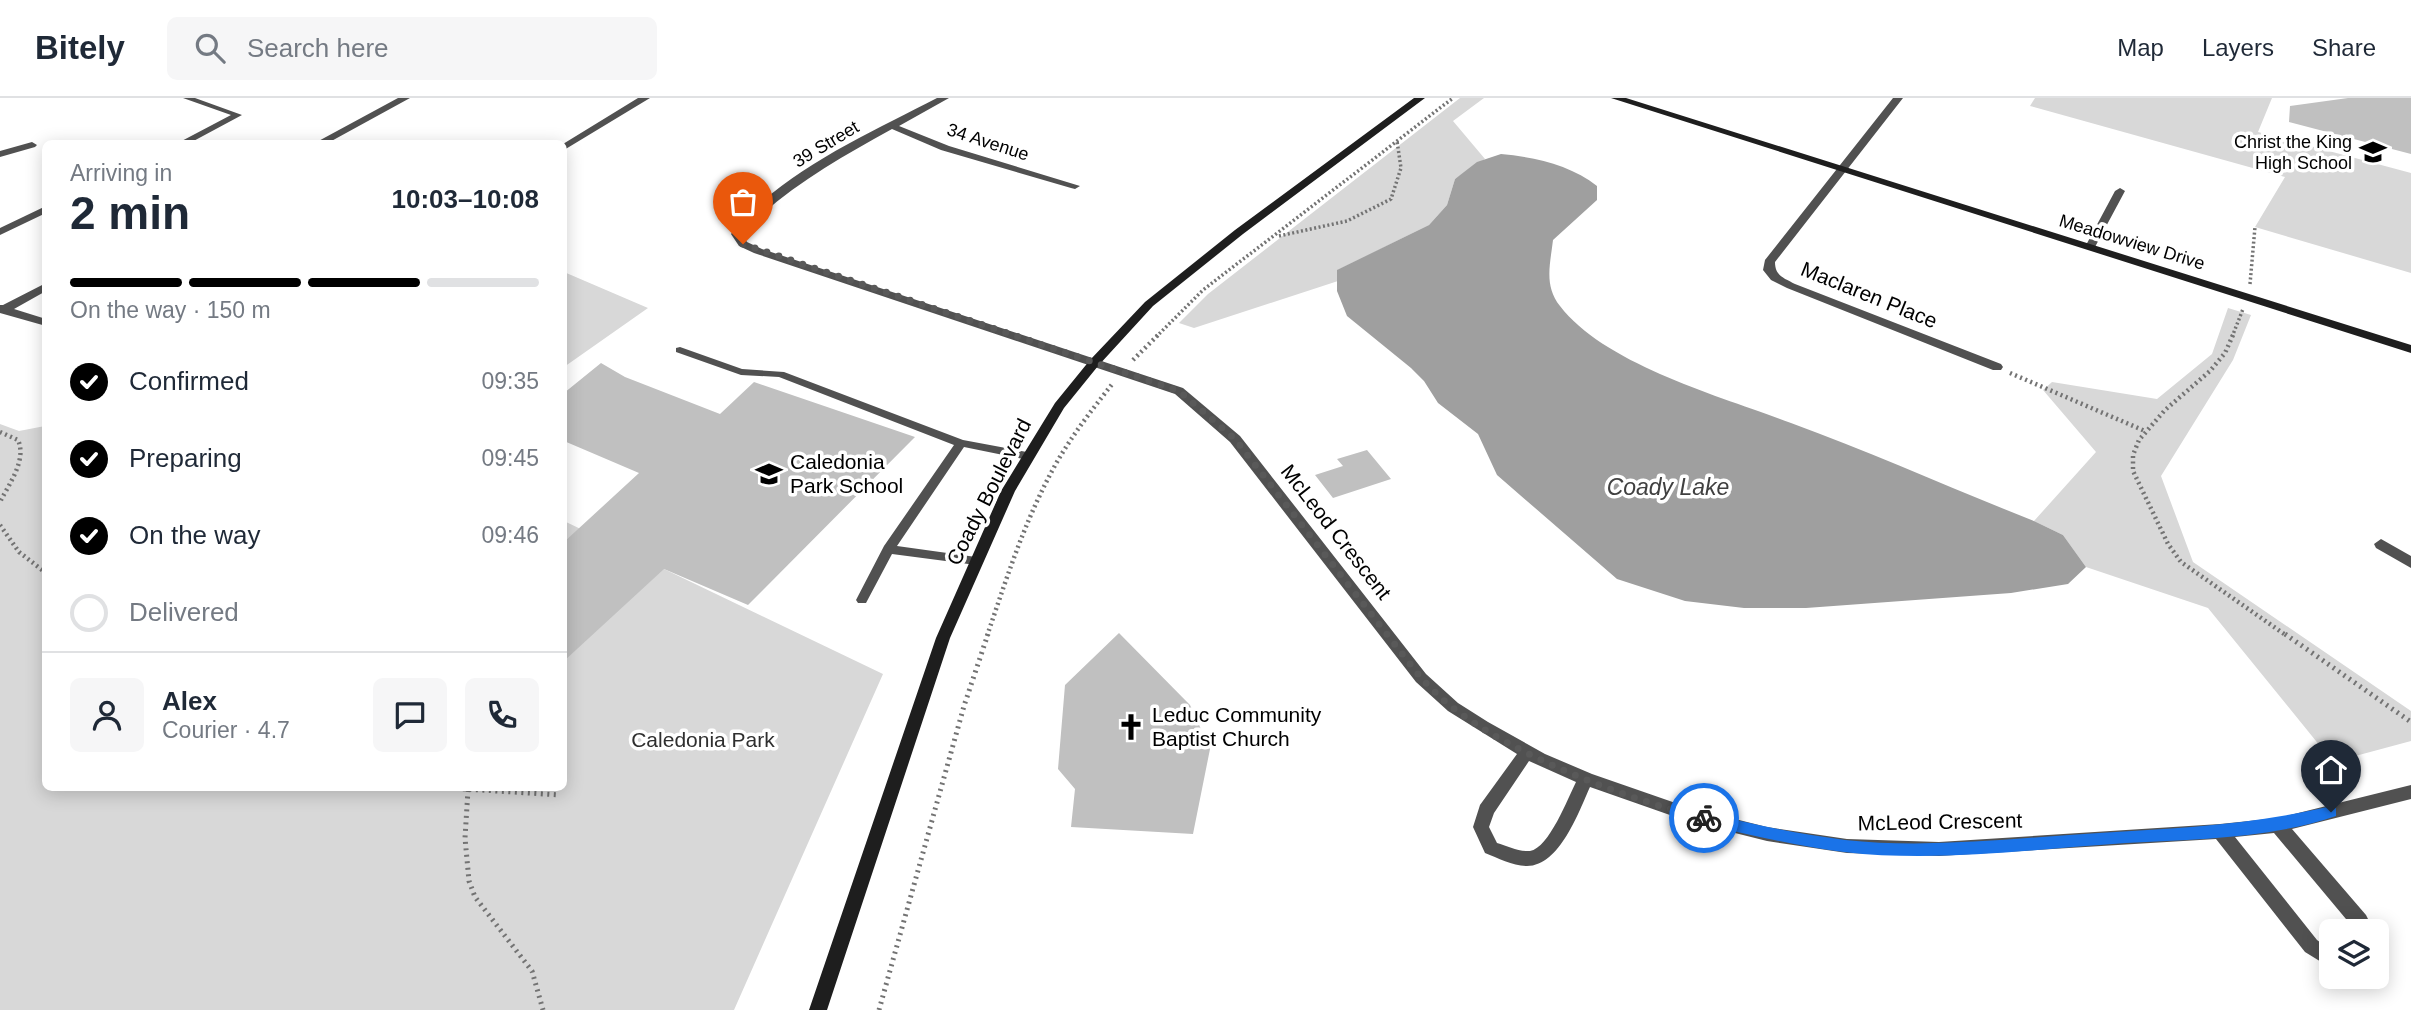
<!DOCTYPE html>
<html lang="en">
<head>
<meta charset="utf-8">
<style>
  :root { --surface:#fff; --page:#f6f6f7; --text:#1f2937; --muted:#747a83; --line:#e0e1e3; --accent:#000 }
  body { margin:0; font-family:Helvetica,sans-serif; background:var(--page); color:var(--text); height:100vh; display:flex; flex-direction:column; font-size:26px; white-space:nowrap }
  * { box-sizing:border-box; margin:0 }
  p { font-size:23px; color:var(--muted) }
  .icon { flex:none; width:38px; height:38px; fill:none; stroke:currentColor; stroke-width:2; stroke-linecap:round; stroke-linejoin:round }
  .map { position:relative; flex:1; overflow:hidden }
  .side { position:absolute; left:42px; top:42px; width:525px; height:651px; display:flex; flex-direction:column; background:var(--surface); border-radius:10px; box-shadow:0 4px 18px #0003 }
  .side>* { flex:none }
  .tools { position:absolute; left:2319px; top:821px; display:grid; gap:14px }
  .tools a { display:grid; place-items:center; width:70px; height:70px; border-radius:10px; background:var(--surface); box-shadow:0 4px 18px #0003; font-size:35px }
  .pin { position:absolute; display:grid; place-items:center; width:60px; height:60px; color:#fff; margin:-72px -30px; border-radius:50% 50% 50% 0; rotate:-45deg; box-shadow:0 0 7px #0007 }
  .pin .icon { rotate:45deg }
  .courier { position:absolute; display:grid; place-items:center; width:70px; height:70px; margin:-35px; border:5px solid #1a73e8; border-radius:50%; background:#fff; color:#222; box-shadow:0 2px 9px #0007 }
  .headline em { font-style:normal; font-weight:700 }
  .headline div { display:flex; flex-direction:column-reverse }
  .headline { display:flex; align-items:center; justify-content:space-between; height:119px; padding:0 28px }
  h1 { font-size:46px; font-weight:700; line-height:52px }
  .bar { display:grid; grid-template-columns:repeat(4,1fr); gap:10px 7px; align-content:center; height:84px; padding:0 28px }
  .bar i { height:9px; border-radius:5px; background:var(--line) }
  .bar .active { background:var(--accent) }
  .bar p { grid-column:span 4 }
  .line { display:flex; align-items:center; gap:18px; padding:0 28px; border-top:2px solid var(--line) }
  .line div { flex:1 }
  .round { display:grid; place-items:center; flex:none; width:74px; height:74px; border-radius:10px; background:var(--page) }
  ol { padding:0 28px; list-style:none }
  li { display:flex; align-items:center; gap:21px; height:77px }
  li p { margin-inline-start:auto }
  li .icon { padding:7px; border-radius:50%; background:var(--accent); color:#fff; stroke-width:4 }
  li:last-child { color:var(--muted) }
  li i { width:38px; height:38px; border:4px solid var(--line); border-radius:50% }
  header { display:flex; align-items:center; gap:42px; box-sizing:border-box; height:98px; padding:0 35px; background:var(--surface); border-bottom:2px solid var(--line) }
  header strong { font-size:33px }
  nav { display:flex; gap:38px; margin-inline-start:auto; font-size:24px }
  .search { width:490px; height:63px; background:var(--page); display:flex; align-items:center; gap:18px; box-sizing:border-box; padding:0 24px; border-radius:10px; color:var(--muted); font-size:26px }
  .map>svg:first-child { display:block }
</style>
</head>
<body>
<header>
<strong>Bitely</strong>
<div class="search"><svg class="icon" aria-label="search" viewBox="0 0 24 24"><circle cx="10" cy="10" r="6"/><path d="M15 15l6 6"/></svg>Search here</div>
<nav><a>Map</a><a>Layers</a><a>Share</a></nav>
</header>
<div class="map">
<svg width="2411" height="912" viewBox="0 0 2411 912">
  <rect width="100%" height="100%" fill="#fff"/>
  <path fill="#d8d8d8" d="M1460,0H1484L1453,23L1485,61L1455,81L1447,107L1429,127L1338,172V183L1194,230L1179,225L1208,196Z
    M2035,0H2272L2258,34L2411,75V175L2255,129L2285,79L2030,8Z
    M564,174L648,210L564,269Z
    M2228,210L2251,217L2233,262L2161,378L2193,464L2411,613V643L2333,664L2208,510L2086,469L2063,437L2034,423L2096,354L2043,292L2052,284L2157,301L2212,256Z
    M0,326L19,333L45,328L46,690H564V423L883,576L734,912H0Z"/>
  <path fill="#9f9f9f" d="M1501,56C1534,59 1571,67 1597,88V102L1553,142C1550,167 1544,188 1560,208C1605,267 1723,299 1791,325C1873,355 1953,391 2034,423L2063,437L2086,469L2068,486L2011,495L1806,510H1744L1685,503L1617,481L1497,377L1478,336L1438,305L1424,283L1411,270L1347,218L1337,193V172L1429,127L1447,107L1455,81L1477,64Z"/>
  <path fill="#c0c0c0" d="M2348,0H2411V56L2289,24L2290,8Z
    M601,265L625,279L720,316L754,284L915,339L748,507L664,471L564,563V444L639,375L564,343V295Z
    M1367,352L1391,381L1333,400L1315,377L1343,368L1337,361Z
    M1119,535L1190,607L1210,651L1193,736L1071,729L1075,691L1058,671L1065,587Z"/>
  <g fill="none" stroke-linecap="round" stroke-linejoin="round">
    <path stroke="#737373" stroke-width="3.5" stroke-dasharray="2 2.5" stroke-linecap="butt" d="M1279,138L1347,123L1391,101L1401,70L1397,43
      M2250,186L2255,129
      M1156,239L1203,192L1453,0
      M2232,239L2243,211"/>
    <path stroke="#737373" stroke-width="4.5" stroke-dasharray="2 3.5" stroke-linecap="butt" d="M2233,237L2225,255L2210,273L2165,312L2139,342L2133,357V373L2168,446L2181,464L2287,538
      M1133,262L1158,237
      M2010,275L2145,333
      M0,334L18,342C27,362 9,386 0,404
      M0,427L19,454L46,475
      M987,538C1006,482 1024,425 1052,373C1069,341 1091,313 1113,285"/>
    <path stroke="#737373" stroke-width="5" stroke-dasharray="2 4.5" stroke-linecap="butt" d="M2285,536L2411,624
      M450,690L560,697
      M468,692L465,740L469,783L475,799L532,873L543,912
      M879,912L964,608L988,536"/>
    <path fill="#515151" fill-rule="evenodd" d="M183,0H195L242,17L188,46H176L231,17Z
      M46,108V115L0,137V130Z
      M680,249L742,271L784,274L963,342L1032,355L1034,358L1032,361L1028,362L964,349L897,448L976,459L980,460L982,463L980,466L976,467L892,456L866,505H858L856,502L884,448L954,347L779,279L741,277L676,254V250Z"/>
    <path fill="#515151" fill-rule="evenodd" d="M398,0H410L326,46H313Z
      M638,0H650L564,52L563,46Z
      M937,0H949L899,28L949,48L1080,88L1075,91L1071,90L941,52L892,31C838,61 784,91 742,136L747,144L762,151L1183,290L1240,338L1426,576L1458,605L1488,624L1545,656L1592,676L1687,709L1767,729L1847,741L1939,744L2220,726L2278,720L2411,687V701L2292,731L2366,817L2374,833H2356L2274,735L2235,739L2317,842L2331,852V870L2305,854L2216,741L1939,758L1847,755L1767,743L1687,723L1590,689C1579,713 1560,768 1527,768C1513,768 1498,760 1485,755L1473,729L1480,707L1517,656L1448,613L1416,584L1230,344L1175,296L754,155L739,148L731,136C780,74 868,36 937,0ZM1529,663L1576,684C1568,700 1549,750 1530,753C1519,754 1507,748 1497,745L1489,729L1494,715Z
      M1893,0H1903L1775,164C1775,178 1784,180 1795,186L2001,266L2003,269L2001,272H1993L1787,190L1771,182L1763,172L1765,162Z
      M32,44L37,47L35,49L0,59V53Z
      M2120,90L2125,93L2095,149L2094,151H2086L2085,149L2115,93Z
      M46,185V193L14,211L46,221V228L0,215V207H3Z
      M2381,441L2411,458V470L2376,450L2374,446Z"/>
    <path fill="#1e1e1e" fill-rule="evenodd" d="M1414,0H1425L1243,136L1153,208L1098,268L1064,310L1015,393L950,540L827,912H809L936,540L1001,393L1055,305L1090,262L1145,204L1235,132Z
      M1611,0H1626L2411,247V255Z"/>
  </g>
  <path fill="#1a73e8" d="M2331,708L2336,710V718C2269,741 2196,741 2126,745C2033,751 1937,765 1844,754C1797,748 1750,737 1704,726L1697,720L1704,714C1750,726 1797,736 1845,742C1928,751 2015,740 2099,735C2180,730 2252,727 2331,708Z"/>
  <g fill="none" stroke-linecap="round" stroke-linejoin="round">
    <path stroke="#595959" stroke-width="7" stroke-dasharray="0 12.6" d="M743,146L1179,293L1235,341L1421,580C1431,590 1441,601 1453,610C1517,659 1625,701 1704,720"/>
  </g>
  <defs>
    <symbol id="school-bare" viewBox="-9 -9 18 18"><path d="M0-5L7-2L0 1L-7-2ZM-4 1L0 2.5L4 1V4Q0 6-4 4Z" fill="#000" stroke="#fff" stroke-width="2.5" paint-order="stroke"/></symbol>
    <symbol id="church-bare" viewBox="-9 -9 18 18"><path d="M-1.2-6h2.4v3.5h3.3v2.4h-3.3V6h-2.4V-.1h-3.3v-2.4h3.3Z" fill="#000" stroke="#fff" stroke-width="2.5" paint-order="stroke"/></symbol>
  </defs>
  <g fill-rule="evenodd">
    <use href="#school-bare" x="2354" y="35" width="38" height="38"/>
    <use href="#school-bare" x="750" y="357" width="38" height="38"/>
    <use href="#church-bare" x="1112" y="610" width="38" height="38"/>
  </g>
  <g text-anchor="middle" stroke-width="7" stroke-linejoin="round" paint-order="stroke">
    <g font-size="18" fill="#000" stroke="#fff">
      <text transform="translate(988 44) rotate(18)" y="6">34 Avenue</text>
      <text transform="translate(826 46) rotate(-31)" y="6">39 Street</text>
      <text transform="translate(2132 144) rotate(17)" y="6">Meadowview Drive</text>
    </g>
    <g font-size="18" fill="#000" stroke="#fff" text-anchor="end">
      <text x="2352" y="50">Christ the King<tspan x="2352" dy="21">High School</tspan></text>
    </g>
    <g font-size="21" fill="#000" stroke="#fff">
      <text transform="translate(1869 197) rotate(22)" y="7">Maclaren Place</text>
      <text transform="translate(989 394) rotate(-63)" y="7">Coady Boulevard</text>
      <text transform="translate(1336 434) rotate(52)" y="7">McLeod Crescent</text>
      <text transform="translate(1940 724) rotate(-1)" y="7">McLeod Crescent</text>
    </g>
    <g font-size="21" fill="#000" stroke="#fff" text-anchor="start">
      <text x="790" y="371">Caledonia<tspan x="790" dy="24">Park School</tspan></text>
      <text x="1152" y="624">Leduc Community<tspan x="1152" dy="24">Baptist Church</tspan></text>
    </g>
    <g font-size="21" fill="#2f2f2f" stroke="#fff">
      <text x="703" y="649">Caledonia Park</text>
    </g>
    <g font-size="23" font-style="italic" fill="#404040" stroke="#fff">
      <text x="1668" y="397">Coady Lake</text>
    </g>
  </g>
</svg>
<div class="tools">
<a><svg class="icon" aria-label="layers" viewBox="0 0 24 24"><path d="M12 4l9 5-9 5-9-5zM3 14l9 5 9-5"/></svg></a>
</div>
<div class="pin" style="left:743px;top:146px;background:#ea580c"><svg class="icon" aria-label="bag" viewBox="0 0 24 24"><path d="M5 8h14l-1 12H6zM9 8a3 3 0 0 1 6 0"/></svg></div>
<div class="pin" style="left:2331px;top:714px;background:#1f2937"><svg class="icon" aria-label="home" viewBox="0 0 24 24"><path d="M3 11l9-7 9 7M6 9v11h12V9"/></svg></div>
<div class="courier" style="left:1704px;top:720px"><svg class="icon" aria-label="bike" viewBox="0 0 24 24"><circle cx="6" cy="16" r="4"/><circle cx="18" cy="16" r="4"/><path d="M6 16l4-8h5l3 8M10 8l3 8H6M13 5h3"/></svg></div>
<section class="side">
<div class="headline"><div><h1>2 min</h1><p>Arriving in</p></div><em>10:03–10:08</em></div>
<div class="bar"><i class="active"></i><i class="active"></i><i class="active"></i><i></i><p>On the way · 150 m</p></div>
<ol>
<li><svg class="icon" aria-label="check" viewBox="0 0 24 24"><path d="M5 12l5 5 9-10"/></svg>Confirmed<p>09:35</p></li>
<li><svg class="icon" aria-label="check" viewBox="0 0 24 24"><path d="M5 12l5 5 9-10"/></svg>Preparing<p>09:45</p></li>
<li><svg class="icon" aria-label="check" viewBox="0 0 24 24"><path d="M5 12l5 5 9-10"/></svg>On the way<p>09:46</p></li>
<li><i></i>Delivered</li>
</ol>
<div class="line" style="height:126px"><a class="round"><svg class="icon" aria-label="person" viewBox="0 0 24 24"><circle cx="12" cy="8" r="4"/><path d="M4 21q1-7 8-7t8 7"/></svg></a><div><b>Alex</b><p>Courier · 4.7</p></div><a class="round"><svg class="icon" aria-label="chat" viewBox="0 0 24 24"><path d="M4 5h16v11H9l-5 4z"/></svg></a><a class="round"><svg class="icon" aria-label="phone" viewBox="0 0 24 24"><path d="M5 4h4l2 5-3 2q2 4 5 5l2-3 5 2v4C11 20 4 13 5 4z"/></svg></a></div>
</section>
</div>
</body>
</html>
